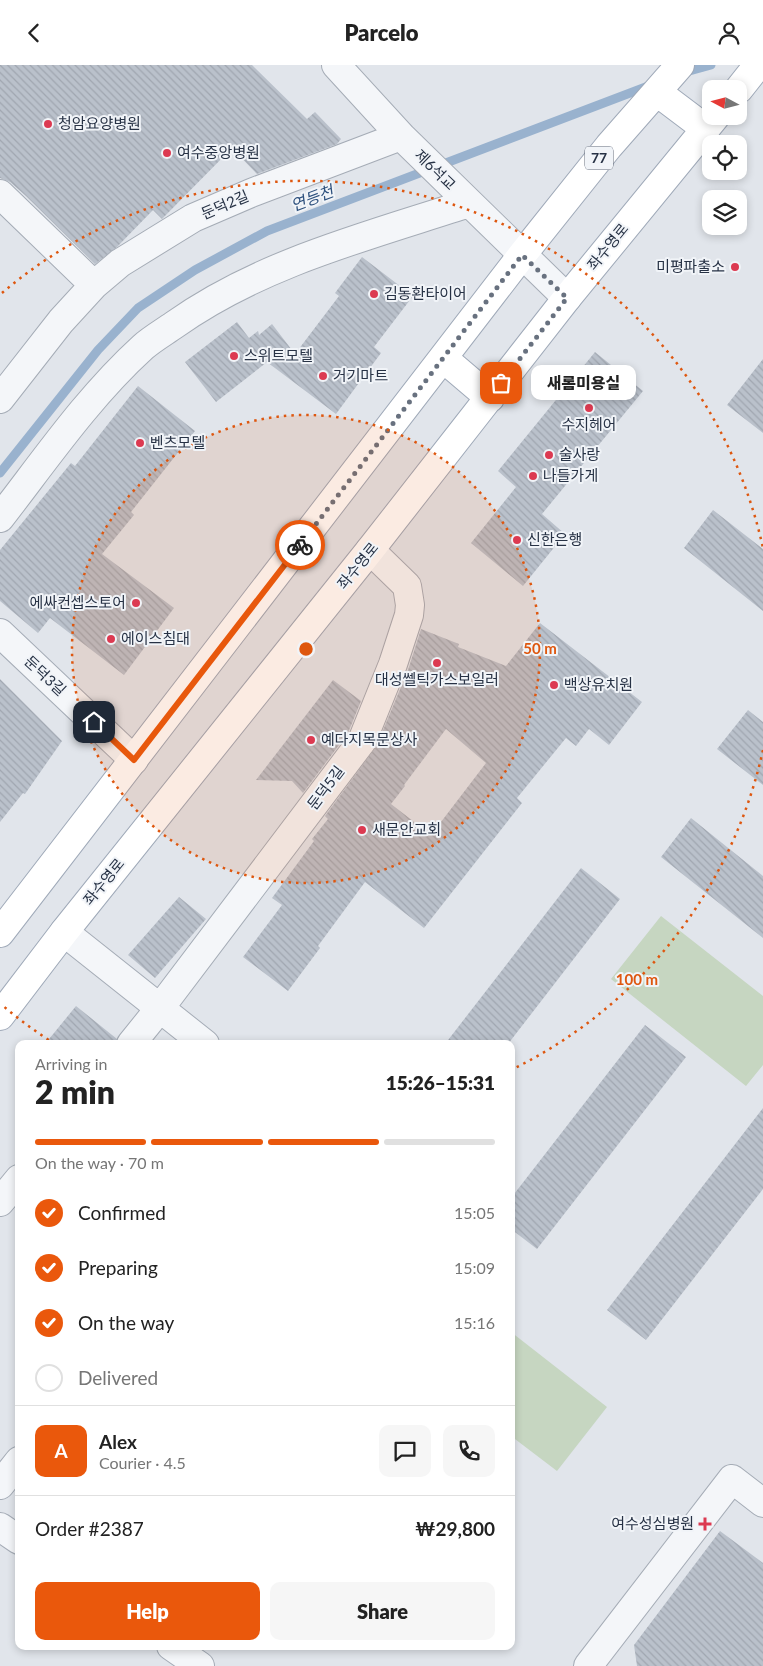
<!DOCTYPE html>
<html lang="en">
<head>
<meta charset="utf-8">
<style>
  :root { --surface:#fff; --page:#f6f6f6; --text:#222; --muted:#767676; --line:#e0e0e0; --accent:#ea580c }
  body { margin:0; font-family:Lato,"Noto Sans KR",sans-serif; background:var(--page); color:var(--text); height:100vh; display:flex; flex-direction:column; font-size:19px; white-space:nowrap }
  * { box-sizing:border-box; margin:0 }
  p { font-size:16px; color:var(--muted) }
  .icon { flex:none; width:28px; height:28px; fill:none; stroke:currentColor; stroke-width:2; stroke-linecap:round; stroke-linejoin:round }
  .map { position:relative; flex:1; overflow:hidden }
  .side { position:absolute; left:15px; top:975px; width:500px; height:610px; display:flex; flex-direction:column; background:var(--surface); border-radius:10px; box-shadow:0 2px 8px #0003 }
  .side>* { flex:none }
  .needle { width:32px; rotate:277deg }
  .tools { position:absolute; left:702px; top:15px; display:grid; gap:10px }
  .tools a { display:grid; place-items:center; width:45px; height:45px; border-radius:10px; background:var(--surface); box-shadow:0 2px 8px #0003; font-size:25px }
  .pin { position:absolute; display:grid; place-items:center; width:42px; height:42px; color:#fff; margin:-21px; border-radius:10px; box-shadow:0 2px 8px #0006 }
  .courier { position:absolute; display:grid; place-items:center; width:50px; height:50px; margin:-25px; border:4px solid #ea580c; border-radius:50%; background:#fff; color:#222; box-shadow:0 1px 6px #0007 }
  .bubble { position:absolute; height:35px; border-radius:10px; background:var(--surface); box-shadow:0 2px 8px #0003; font-size:16px; font-weight:800; line-height:35px; text-align:center }
  .summary em { font-style:normal; font-weight:800 }
  .summary div { display:flex; flex-direction:column-reverse }
  .summary { display:flex; align-items:center; justify-content:space-between; height:85px; padding:0 20px }
  h1 { font-size:32px; font-weight:800; line-height:38px }
  .bar { display:grid; grid-template-columns:repeat(4,1fr); gap:8px 5px; align-content:center; height:60px; padding:0 20px }
  .bar i { height:6px; border-radius:4px; background:var(--line) }
  .bar .on { background:var(--accent) }
  .bar p { grid-column:span 4 }
  .line { display:flex; align-items:center; gap:12px; padding:0 20px; border-top:1px solid var(--line) }
  .line div { flex:1 }
  .round { display:grid; place-items:center; flex:none; width:52px; height:52px; border-radius:10px; background:var(--page) }
  ol { padding:0 20px; list-style:none }
  li { display:flex; align-items:center; gap:15px; height:55px }
  li p { margin-inline-start:auto }
  li .icon { padding:5px; border-radius:50%; background:var(--accent); color:#fff; stroke-width:4 }
  li:last-child { color:var(--muted) }
  li i { width:28px; height:28px; border:2px solid var(--line); border-radius:50% }
  .action { display:flex; gap:10px; margin-top:auto; padding:10px 20px }
  .action a { flex:1; height:58px; border-radius:10px; background:var(--accent); color:#fff; font-size:20px; font-weight:800; line-height:58px; text-align:center }
  .action a+a { background:var(--page); color:var(--text) }
  header { display:flex; justify-content:space-between; align-items:center; height:65px; padding:0 20px; background:var(--surface); font-size:22px; font-weight:800 }
  .map>svg:first-child { display:block }
</style>
</head>
<body>
<header><svg class="icon" aria-label="back" viewBox="0 0 24 24"><path d="M15 5l-7 7 7 7"/></svg>Parcelo<svg class="icon" aria-label="person" viewBox="0 0 24 24"><circle cx="12" cy="8" r="4"/><path d="M4 21q1-7 8-7t8 7"/></svg></header>
<div class="map">
<svg width="763" height="1601" viewBox="0 0 763 1601">
  <defs>
    <pattern id="building-back-hatch" width="6" height="6" patternUnits="userSpaceOnUse" patternTransform="scale(1.25)"><rect width="6" height="6" fill="#bac1cb"/><path d="M-1 5l2 2M0 0l6 6M5-1l2 2" fill="none" stroke="#a0a6b0"/></pattern>
  </defs>
  <rect width="100%" height="100%" fill="#e1e5eb"/>
  <path fill="#c6d6c1" d="M661,851L763,931V1000L746,1021L611,914Z
    M511,1267L607,1342L557,1406L511,1371Z"/>
  <g fill="none" stroke-linecap="round" stroke-linejoin="round">
    <path stroke="#99b2ce" stroke-width="9" d="M682,8L711,0
      M0,408L98,285L138,243L195,205L267,166L651,20"/>
  </g>
  <path fill="url(#building-back-hatch)" fill-rule="evenodd" d="M0,0H252L307,54L315,47L341,74L337,79L257,109L232,83L162,154L153,145L117,182L95,199L26,131L10,117L0,113Z
    M362,192L413,231L374,282L381,288L336,349L267,297L216,337L185,297L237,257L249,273L258,266L259,270L272,259L295,289L339,231L335,228Z
    M595,287L643,326L542,449L565,469L523,521L471,478L516,422L498,406Z
    M763,294V368L727,340Z
    M138,321L195,366L131,447L134,450L102,489L174,543L124,610L50,553L38,568L0,536V485L71,398L75,401Z
    M713,445L763,484V546L684,483Z
    M540,558L642,637L609,680L589,664L576,681L566,673L517,733L522,738L424,863L365,817L318,881L320,883L288,926L243,892L282,840L272,833L314,776L312,774L328,754L325,751L376,682L408,605L421,564L459,579L458,582L506,601ZM446,664L486,698L431,770L391,739L405,721L404,720Z
    M0,614L62,676L25,729L23,728L0,757Z
    M333,615L361,636L348,668L303,728L292,716L256,715Z
    M748,645L763,657V720L717,684Z
    M691,753L763,811V873L661,792Z
    M581,803L620,834L508,979H445Z
    M179,832L206,854L155,913L128,890Z
    M76,941L117,974L116,979H45Z
    M645,960L686,992L537,1184L511,1164V1133Z
    M763,1043V1124L646,1275L607,1245Z
    M720,1466L763,1498V1601H637L634,1580Z"/>
  <g fill="none" stroke-linecap="round" stroke-linejoin="round">
    <defs>
      <path id="minor" d="M336,0L401,71L567,233
        M0,129L94,220L120,198L193,153L251,128L401,71
        M0,334L61,256L94,220
        M0,453C45,395 88,332 143,282C152,274 164,267 174,260C261,198 368,171 469,138
        M0,568L134,695
        M64,867L205,979
        M131,979L160,943L362,676L393,599L409,550L410,540L407,521L370,485
        M0,1137L19,1114
        M0,1420L19,1396
        M0,1462L19,1475
        M171,1581L200,1601
        M588,1601L732,1414L763,1438"/>
      <path id="major" d="M739,24L758,0
        M657,27L706,64
        M443,293L490,333
        M0,868L522,190L609,81L680,0
        M0,951L64,867L370,485L567,233L716,51"/>
    </defs>
    <use href="#minor" stroke="#a5acb6" stroke-width="30"/>
    <use href="#major" stroke="#9fa9b8" stroke-width="30"/>
    <use href="#minor" stroke="#f4f6f9" stroke-width="28"/>
    <use href="#major" stroke="#fff" stroke-width="28"/>
  </g>
  <g fill="none" stroke-linecap="round" stroke-linejoin="round">
    <path stroke="#68717f" stroke-width="5" stroke-dasharray="0 9" d="M300,480L522,190L567,233L501,318"/>
    <path stroke="#ea580c" stroke-width="6" d="M94,657L134,695L300,480"/>
  </g>
  <circle cx="306" cy="584" r="234" fill="#de570f" fill-opacity=".12"/>
  <g fill="none" stroke="#de570f" stroke-width="2.5" stroke-dasharray="2.5 5">
    <circle cx="306" cy="584" r="234"/>
    <path d="M763 685A468 468 0 0 1 515 1003M55 979A468 468 0 0 1 2 940M2 228A468 468 0 0 1 763 483"/>
  </g>
  <g fill="#dc3a51" stroke="#f1f4f8" stroke-width="2">
    <circle cx="48" cy="59" r="5"/>
    <circle cx="167" cy="88" r="5"/>
    <circle cx="735" cy="202" r="5"/>
    <circle cx="374" cy="229" r="5"/>
    <circle cx="234" cy="291" r="5"/>
    <circle cx="323" cy="311" r="5"/>
    <circle cx="589" cy="343" r="5"/>
    <circle cx="140" cy="378" r="5"/>
    <circle cx="549" cy="390" r="5"/>
    <circle cx="533" cy="411" r="5"/>
    <circle cx="517" cy="475" r="5"/>
    <circle cx="136" cy="538" r="5"/>
    <circle cx="111" cy="574" r="5"/>
    <circle cx="437" cy="598" r="5"/>
    <circle cx="554" cy="620" r="5"/>
    <circle cx="311" cy="675" r="5"/>
    <circle cx="362" cy="765" r="5"/>
    <path d="M702.5 1451.5h5v5h5v5h-5v5h-5v-5h-5v-5h5z"/>
  </g>
  <g text-anchor="middle" stroke-width="4" stroke-linejoin="round" paint-order="stroke">
    <rect fill="#f1f4f8" stroke="#646c7b" stroke-width="1" x="585" y="81.5" width="28" height="23" rx="4"/>
    <g font-size="14" font-weight="bold" fill="#273245">
      <text x="599" y="98">77</text>
    </g>
    <g font-size="15" fill="#273245" stroke="#f1f4f8" text-anchor="start">
      <text x="58" y="64">청암요양병원</text>
      <text x="177" y="93">여수중앙병원</text>
      <text x="725" y="207" text-anchor="end">미평파출소</text>
      <text x="384" y="234">김동환타이어</text>
      <text x="244" y="296">스위트모텔</text>
      <text x="333" y="316">거기마트</text>
      <text x="589" y="365" text-anchor="middle">수지헤어</text>
      <text x="150" y="383">벤츠모텔</text>
      <text x="559" y="395">술사랑</text>
      <text x="543" y="416">나들가게</text>
      <text x="527" y="480">신한은행</text>
      <text x="126" y="543" text-anchor="end">에싸컨셉스토어</text>
      <text x="121" y="579">에이스침대</text>
      <text x="437" y="620" text-anchor="middle">대성쎌틱가스보일러</text>
      <text x="564" y="625">백상유치원</text>
      <text x="321" y="680">예다지목문상사</text>
      <text x="372" y="770">새문안교회</text>
      <text x="694" y="1464" text-anchor="end">여수성심병원</text>
    </g>
    <g font-size="15" fill="#273245" stroke="#f1f4f8">
      <text transform="translate(435 105) rotate(44)" y="5">제6석교</text>
      <text transform="translate(225 140) rotate(-23)" y="5">둔덕2길</text>
      <text transform="translate(608 182) rotate(-51)" y="5">좌수영로</text>
      <text transform="translate(358 501) rotate(-51)" y="5">좌수영로</text>
      <text transform="translate(45 611) rotate(43)" y="5">둔덕3길</text>
      <text transform="translate(326 723) rotate(-53)" y="5">둔덕5길</text>
      <text transform="translate(104 817) rotate(-51)" y="5">좌수영로</text>
    </g>
    <g font-size="16" font-style="italic" fill="#2d507d" stroke="#f1f4f8">
      <text transform="translate(312 133) rotate(-21)" y="6">연등천</text>
    </g>
  </g>
  <circle cx="306" cy="584" r="8" fill="#de570f" stroke="#f1f4f8" stroke-width="2.5"/>
  <g font-size="15" text-anchor="middle" font-weight="bold" fill="#de570f" stroke="#f1f4f8" stroke-width="4" stroke-linejoin="round" paint-order="stroke">
    <text x="540" y="589">50 m</text>
    <text x="637" y="920">100 m</text>
  </g>
</svg>
<div class="tools">
<a><svg class="needle" viewBox="-14 -14 28 28"><path d="M0-13l5 13h-10z" fill="#e53935"/><path d="M0 13l5-13h-10z" fill="#767676"/></svg></a>
<a><svg class="icon" aria-label="locate" viewBox="0 0 24 24"><circle cx="12" cy="12" r="6"/><path d="M12 2v4M12 18v4M2 12h4M18 12h4"/></svg></a>
<a><svg class="icon" aria-label="layers" viewBox="0 0 24 24"><path d="M12 4l9 5-9 5-9-5zM3 14l9 5 9-5"/></svg></a>
</div>
<div class="pin" style="left:501px;top:318px;background:#ea580c"><svg class="icon" aria-label="bag" viewBox="0 0 24 24"><path d="M5 8h14l-1 12H6zM9 8a3 3 0 0 1 6 0"/></svg></div>
<div class="pin" style="left:94px;top:657px;background:#1f2937"><svg class="icon" aria-label="home" viewBox="0 0 24 24"><path d="M3 11l9-7 9 7M6 9v11h12V9"/></svg></div>
<div class="courier" style="left:300px;top:480px"><svg class="icon" aria-label="bike" viewBox="0 0 24 24"><circle cx="6" cy="16" r="4"/><circle cx="18" cy="16" r="4"/><path d="M6 16l4-8h5l3 8M10 8l3 8H6M13 5h3"/></svg></div>
<div class="bubble" style="left:531px;top:300px;width:105px">새롬미용실</div>
<section class="side">
<div class="summary"><div><h1>2 min</h1><p>Arriving in</p></div><em>15:26–15:31</em></div>
<div class="bar"><i class="on"></i><i class="on"></i><i class="on"></i><i></i><p>On the way · 70 m</p></div>
<ol>
<li><svg class="icon" aria-label="check" viewBox="0 0 24 24"><path d="M5 12l5 5 9-10"/></svg>Confirmed<p>15:05</p></li>
<li><svg class="icon" aria-label="check" viewBox="0 0 24 24"><path d="M5 12l5 5 9-10"/></svg>Preparing<p>15:09</p></li>
<li><svg class="icon" aria-label="check" viewBox="0 0 24 24"><path d="M5 12l5 5 9-10"/></svg>On the way<p>15:16</p></li>
<li><i></i>Delivered</li>
</ol>
<div class="line" style="height:90px"><b class="round" style="background:var(--accent);color:#fff">A</b><div><b>Alex</b><p>Courier · 4.5</p></div><a class="round"><svg class="icon" aria-label="chat" viewBox="0 0 24 24"><path d="M4 5h16v11H9l-5 4z"/></svg></a><a class="round"><svg class="icon" aria-label="phone" viewBox="0 0 24 24"><path d="M5 4h4l2 5-3 2q2 4 5 5l2-3 5 2v4C11 20 4 13 5 4z"/></svg></a></div>
<div class="line" style="height:65px"><div>Order #2387</div><b>₩29,800</b></div>
<div class="action"><a>Help</a><a>Share</a></div>
</section>
</div>
</body>
</html>
